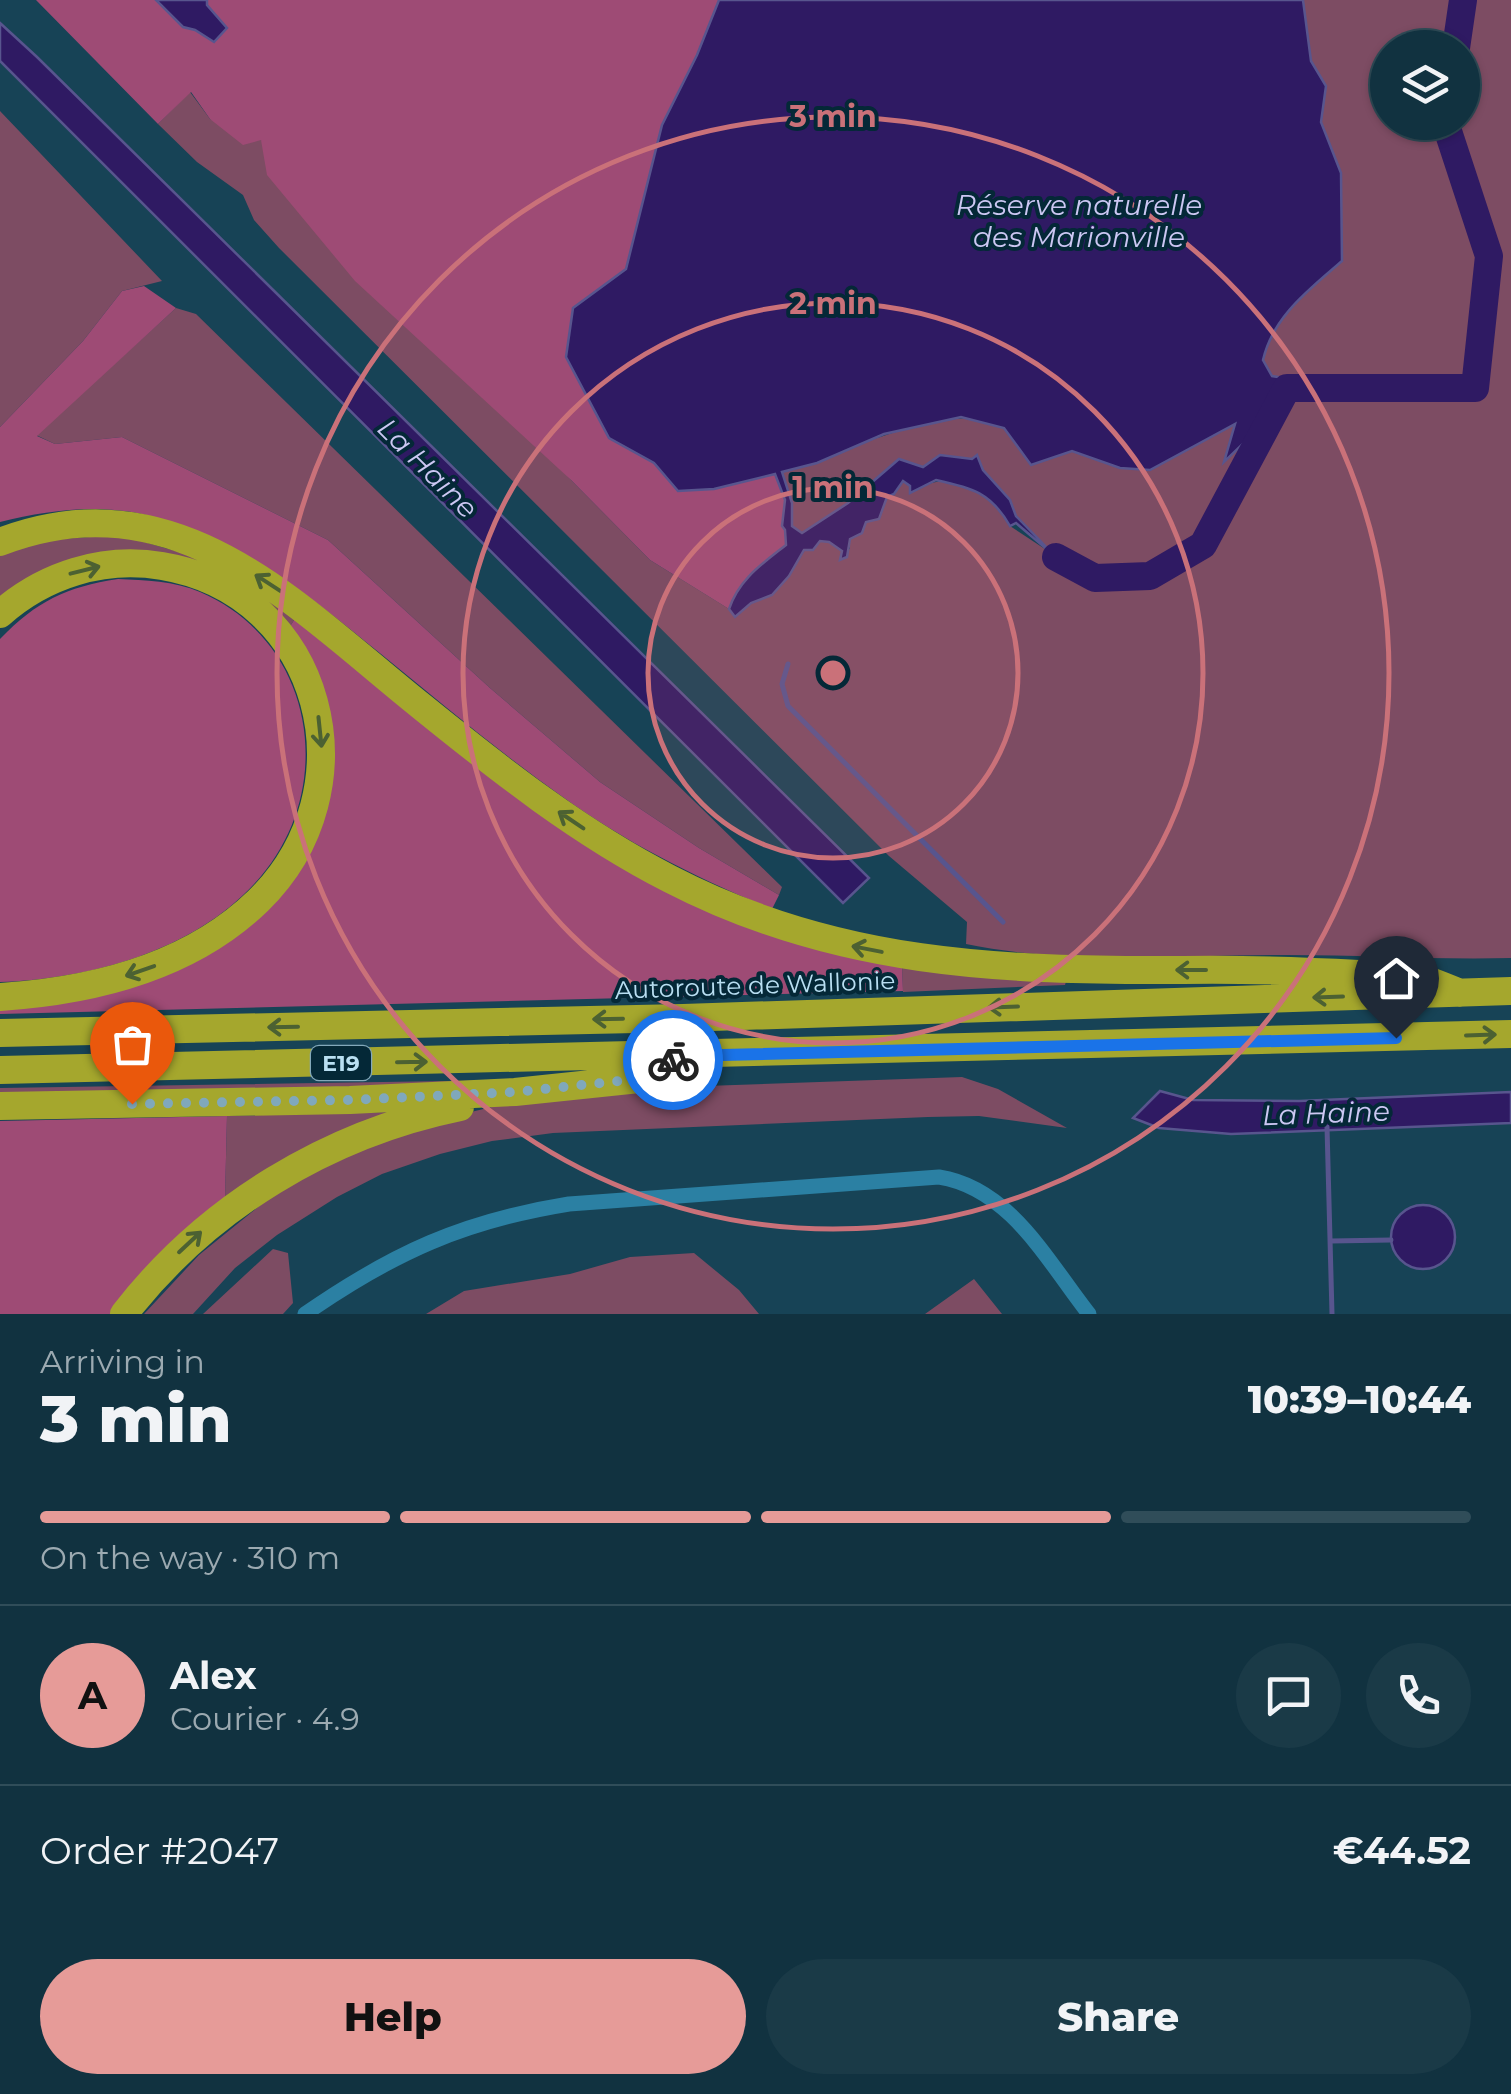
<!DOCTYPE html>
<html lang="en">
<head>
<meta charset="utf-8">
<style>
  :root { --surface:#113240; --page:#1a3a47; --text:#f1f3f6; --muted:#9caab1; --line:#304d59; --accent:#e69b98 }
  body { margin:0; font-family:Montserrat,sans-serif; background:var(--page); color:var(--text); height:100vh; display:flex; flex-direction:column; font-size:38px; white-space:nowrap }
  * { box-sizing:border-box; margin:0 }
  p { font-size:32px; color:var(--muted) }
  .icon { flex:none; width:55px; height:55px; fill:none; stroke:currentColor; stroke-width:2; stroke-linecap:round; stroke-linejoin:round }
  .map { position:relative; height:1314px; overflow:hidden }
  .details { display:flex; flex-direction:column; background:var(--surface); flex:1 }
  .details>* { flex:none }
  .tools { position:absolute; left:1370px; top:30px; display:grid; gap:20px }
  .tools a { display:grid; place-items:center; width:110px; height:110px; border-radius:50%; background:var(--surface); box-shadow:0 2px 8px #0004,0 0 0 2px var(--line); font-size:50px }
  .pin { position:absolute; display:grid; place-items:center; width:85px; height:85px; color:#fff; margin:-102px -42px; border-radius:50% 50% 50% 0; rotate:-45deg; box-shadow:0 0 10px #0007 }
  .pin .icon { rotate:45deg }
  .courier { position:absolute; display:grid; place-items:center; width:100px; height:100px; margin:-50px; border:8px solid #1a73e8; border-radius:50%; background:#fff; color:#222; box-shadow:0 2px 12px #0007 }
  .overview em { font-style:normal; font-weight:800 }
  .overview div { display:flex; flex-direction:column-reverse }
  .overview { display:flex; align-items:center; justify-content:space-between; height:170px; padding:0 40px }
  h1 { font-size:65px; font-weight:800; line-height:75px }
  .bar { display:grid; grid-template-columns:repeat(4,1fr); gap:15px 10px; align-content:center; height:120px; padding:0 40px }
  .bar i { height:12px; border-radius:8px; background:var(--line) }
  .bar .active { background:var(--accent) }
  .bar p { grid-column:span 4 }
  .line { display:flex; align-items:center; gap:25px; padding:0 40px; border-top:2px solid var(--line) }
  .line div { flex:1 }
  .round { display:grid; place-items:center; flex:none; width:105px; height:105px; border-radius:52px; background:var(--page) }
  .cta { display:flex; gap:20px; margin-top:auto; padding:20px 40px }
  .cta a { flex:1; height:115px; border-radius:60px; background:var(--accent); color:#111; font-size:40px; font-weight:800; line-height:115px; text-align:center }
  .cta a+a { background:var(--page); color:var(--text) }
  .map>svg:first-child { display:block }
</style>
</head>
<body>
<div class="map">
<svg width="1511" height="1314" viewBox="0 0 1511 1314">
  <rect width="100%" height="100%" fill="#174356"/>
  <path fill="#7d4c63" fill-rule="evenodd" d="M1303,0H1511V958C1436,960 1362,955 1288,955C1179,954 1074,966 966,944L967,922L889,856L279,248L254,220L243,195L197,162L158,124L190,92L210,119L261,140L571,480L650,560L729,609L736,617L751,603L772,595L789,576L805,550L820,541L829,542L842,551L850,549V539L866,522L879,519L887,496L894,494L903,481L910,486L911,492C929,480 947,482 967,475L977,492L996,501L1010,526L1051,553L1016,516L1010,500L972,459L940,455L923,467L899,459L848,503L802,534L792,526V503L781,472C834,458 954,396 1003,427C1014,434 1023,454 1031,464L1072,451L1120,468L1236,423L1226,460L1271,417L1291,380L1272,376L1263,359C1275,314 1308,290 1342,260L1341,173L1321,122L1326,86L1311,61ZM1388,48H1462V122H1388Z
    M0,111L162,281L122,291L83,341L0,427Z
    M176,308L196,314L782,887L779,895L699,848L600,782L490,688L328,540L122,437L55,444L36,435Z
    M120,535L196,557L296,617L287,631L154,558L0,606V554L44,540Z
    M902,965L1067,978L1065,985L903,992Z
    M962,1077L998,1089L1067,1128L979,1116L928,1117L553,1133L492,1141L440,1154L382,1174L337,1197L277,1235L235,1268L193,1314H144L199,1255L279,1190L325,1164L442,1119L500,1105L647,1088Z
    M510,1080L499,1083L0,1098V1088Z
    M390,1112L225,1199L227,1116Z
    M273,1249L288,1253L293,1303L283,1314H203Z
    M694,1253L739,1290L759,1314H426L464,1291L570,1274L630,1257Z
    M974,1279L1002,1314H925Z"/>
  <path fill="#9e4b75" d="M36,0H156L183,27L195,30L214,42L227,28L207,5V0H719L640,216L626,269L573,308L609,438L654,463L678,491L714,489L775,474L785,500L782,526L785,529L786,545C761,564 739,579 729,609L650,560L571,480L355,281L267,175L261,140L243,145L210,119L191,92L158,124Z
    M144,286L176,308L37,436L55,444L122,437L328,540L490,688L600,782L699,848L779,895L772,909C697,878 626,843 560,795C498,751 440,702 381,654C311,597 239,539 150,516C100,503 49,510 0,522V427L83,341L122,291Z
    M118,579C145,580 174,581 200,592C317,642 339,792 255,883C193,951 90,979 0,982V639C37,601 66,587 118,579Z
    M296,617L612,859L902,965L903,991L0,1014V1004L230,935L328,784L287,631Z
    M227,1116L225,1199L114,1314H0V1121Z"/>
  <path fill="#2f1a63" stroke="#58558e" stroke-width="2.5" d="M156,0H207V5L227,28L214,42L195,30L183,27Z
    M719,0H1303L1311,61L1326,86L1321,122L1341,173L1342,261C1310,289 1273,316 1263,360L1272,376L1291,379L1272,416L1224,462L1235,424L1150,470L1120,468L1072,451L1031,465L1004,428L961,417L884,434L817,463L782,472L792,503V526L802,533L848,503L899,459L923,467L940,455L972,459L977,455L983,470L1010,500L1016,516L1056,557L1016,523L1010,526C991,493 973,488 936,480L910,493V486L903,481L894,494L887,497L879,519L866,522L862,533L850,539L847,557L840,560L842,551L829,542L820,541L813,550H804L789,576L772,595L751,603L735,617L729,609C739,579 762,564 786,545L785,530L782,526L785,500L775,474L714,489L678,491L654,463L609,438L566,357L573,308L626,269L662,125L697,55Z
    M0,23L37,57L869,878L843,903L0,61Z
    M1160,1091L1193,1100L1299,1101L1511,1092V1123L1231,1134L1159,1128L1133,1118Z
    M1391 1237a32 32 0 1 1 64 0a32 32 0 1 1-64 0Z"/>
  <g fill="none" stroke-linecap="round" stroke-linejoin="round">
    <path stroke="#58558e" stroke-width="5" d="M788,664L782,684L788,706L1003,922
      M1327,1127L1332,1314
      M1331,1241L1391,1240"/>
    <path stroke="#2f1a63" stroke-width="28" d="M1456,48L1463,0
      M1056,557L1095,578L1150,576L1203,545L1287,388H1475L1489,256L1445,122"/>
    <path stroke="#2b80a3" stroke-width="15" d="M305,1314C393,1253 463,1221 569,1204L939,1177C1010,1188 1048,1262 1089,1314"/>
    <path stroke="#a5a72d" stroke-width="28" d="M0,542C177,474 296,606 421,706C500,770 580,833 670,879C836,965 1001,971 1183,970C1242,969 1301,971 1359,974C1379,975 1403,973 1423,979C1435,982 1448,988 1460,993
      M0,614C44,575 103,556 162,566C324,593 373,789 258,901C190,967 93,991 0,997
      M0,1033L683,1018L1511,991
      M0,1070L1511,1034
      M0,1106L350,1100L515,1092L639,1079L676,1059
      M124,1314C207,1207 328,1134 460,1107"/>
  </g>
  <defs><path id="oneway-shaft" d="M-6 0H5M1.5-3L5.5 0L1.5 3" fill="none" stroke-width="1.6" stroke-linecap="round" stroke-linejoin="round" transform="scale(2.5)"/></defs>
  <g stroke="#4c6132">
    <use href="#oneway-shaft" transform="translate(85 570) rotate(-14)"/>
    <use href="#oneway-shaft" transform="translate(268 583) rotate(-147)"/>
    <use href="#oneway-shaft" transform="translate(320 732) rotate(84)"/>
    <use href="#oneway-shaft" transform="translate(571 820) rotate(-146)"/>
    <use href="#oneway-shaft" transform="translate(867 949) rotate(-169)"/>
    <use href="#oneway-shaft" transform="translate(1191 970) rotate(180)"/>
    <use href="#oneway-shaft" transform="translate(140 971) rotate(161)"/>
    <use href="#oneway-shaft" transform="translate(1328 997) rotate(178)"/>
    <use href="#oneway-shaft" transform="translate(1003 1007) rotate(178)"/>
    <use href="#oneway-shaft" transform="translate(608 1019) rotate(179)"/>
    <use href="#oneway-shaft" transform="translate(283 1027) rotate(179)"/>
    <use href="#oneway-shaft" transform="translate(1481 1035) rotate(-2)"/>
    <use href="#oneway-shaft" transform="translate(412 1062) rotate(-1)"/>
    <use href="#oneway-shaft" transform="translate(190 1242) rotate(-43)"/>
  </g>
  <g fill="none" stroke-linecap="round" stroke-linejoin="round">
    <path stroke="#80a8bb" stroke-width="10" stroke-dasharray="0 18" d="M132,1104L350,1100L516,1092L639,1079L673,1060"/>
    <path stroke="#1a73e8" stroke-width="12" d="M673,1060L681,1056L1396,1038"/>
  </g>
  <circle cx="833" cy="673" r="185" fill="#ca7179" fill-opacity=".12"/>
  <g fill="none" stroke="#ca7179" stroke-width="5">
    <circle cx="833" cy="673" r="185"/>
    <circle cx="833" cy="673" r="370"/>
    <circle cx="833" cy="673" r="556"/>
  </g>
  <g text-anchor="middle" stroke-width="8" stroke-linejoin="round" paint-order="stroke">
    <rect fill="#042837" stroke="#83a8ba" stroke-width="2.5" x="311" y="1046" width="60" height="34" rx="8"/>
    <g font-size="22" font-weight="bold" fill="#b9dff2">
      <text x="341" y="1071">E19</text>
    </g>
    <g font-size="25" fill="#b9dff2" stroke="#042837">
      <text transform="translate(755 985) rotate(-2)" y="9">Autoroute de Wallonie</text>
    </g>
    <g font-size="28" font-style="italic" fill="#ccc7f3" stroke="#042837">
      <text x="1079" y="215">Réserve naturelle<tspan x="1079" dy="32">des Marionville</tspan></text>
      <text transform="translate(428 468) rotate(45)" y="10">La Haine</text>
      <text transform="translate(1326 1113) rotate(-2)" y="10">La Haine</text>
    </g>
  </g>
  <circle cx="833" cy="673" r="15" fill="#ca7179" stroke="#042837" stroke-width="5"/>
  <g font-size="30" text-anchor="middle" font-weight="bold" fill="#ca7179" stroke="#042837" stroke-width="8" stroke-linejoin="round" paint-order="stroke">
    <text x="833" y="127">3 min</text>
    <text x="833" y="314">2 min</text>
    <text x="833" y="498">1 min</text>
  </g>
</svg>
<div class="tools">
<a><svg class="icon" aria-label="layers" viewBox="0 0 24 24"><path d="M12 4l9 5-9 5-9-5zM3 14l9 5 9-5"/></svg></a>
</div>
<div class="pin" style="left:132px;top:1104px;background:#ea580c"><svg class="icon" aria-label="bag" viewBox="0 0 24 24"><path d="M5 8h14l-1 12H6zM9 8a3 3 0 0 1 6 0"/></svg></div>
<div class="pin" style="left:1396px;top:1038px;background:#1f2937"><svg class="icon" aria-label="home" viewBox="0 0 24 24"><path d="M3 11l9-7 9 7M6 9v11h12V9"/></svg></div>
<div class="courier" style="left:673px;top:1060px"><svg class="icon" aria-label="bike" viewBox="0 0 24 24"><circle cx="6" cy="16" r="4"/><circle cx="18" cy="16" r="4"/><path d="M6 16l4-8h5l3 8M10 8l3 8H6M13 5h3"/></svg></div>
</div>
<section class="details">
<div class="overview"><div><h1>3 min</h1><p>Arriving in</p></div><em>10:39–10:44</em></div>
<div class="bar"><i class="active"></i><i class="active"></i><i class="active"></i><i></i><p>On the way · 310 m</p></div>
<div class="line" style="height:180px"><b class="round" style="background:var(--accent);color:#111">A</b><div><b>Alex</b><p>Courier · 4.9</p></div><a class="round"><svg class="icon" aria-label="chat" viewBox="0 0 24 24"><path d="M4 5h16v11H9l-5 4z"/></svg></a><a class="round"><svg class="icon" aria-label="phone" viewBox="0 0 24 24"><path d="M5 4h4l2 5-3 2q2 4 5 5l2-3 5 2v4C11 20 4 13 5 4z"/></svg></a></div>
<div class="line" style="height:130px"><div>Order #2047</div><b>€44.52</b></div>
<div class="cta"><a>Help</a><a>Share</a></div>
</section>
</body>
</html>
